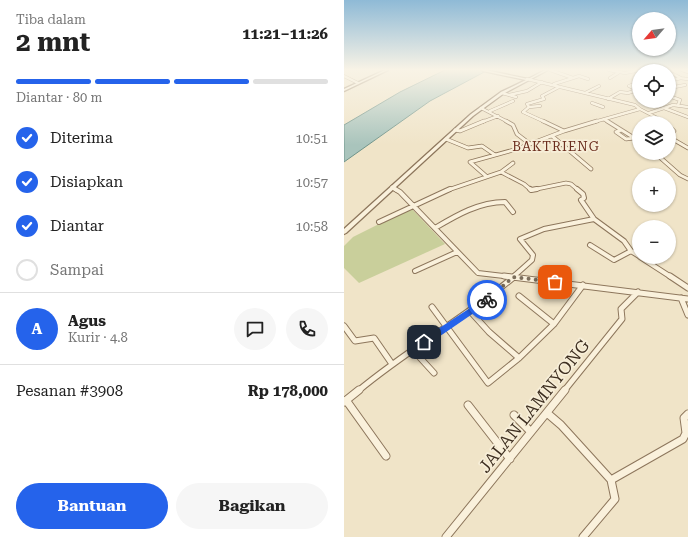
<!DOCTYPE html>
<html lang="id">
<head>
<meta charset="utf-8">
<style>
  :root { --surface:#fff; --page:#f6f6f6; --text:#222; --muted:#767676; --line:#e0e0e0; --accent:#2563eb }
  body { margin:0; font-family:"Roboto Serif",serif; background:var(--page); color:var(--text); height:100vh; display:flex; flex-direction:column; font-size:15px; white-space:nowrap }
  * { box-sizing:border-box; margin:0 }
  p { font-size:13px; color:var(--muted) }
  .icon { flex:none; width:22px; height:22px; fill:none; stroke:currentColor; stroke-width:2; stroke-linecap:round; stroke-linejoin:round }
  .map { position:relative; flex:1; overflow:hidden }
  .details { display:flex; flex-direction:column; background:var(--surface); width:344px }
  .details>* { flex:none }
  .needle { width:26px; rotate:242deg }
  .controls { position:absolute; left:288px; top:12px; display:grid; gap:8px }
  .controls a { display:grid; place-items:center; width:44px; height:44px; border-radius:50%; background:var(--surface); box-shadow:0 1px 3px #0004; font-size:20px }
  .pin { position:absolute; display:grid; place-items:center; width:34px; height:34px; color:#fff; margin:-17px; border-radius:8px; box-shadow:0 2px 6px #0006 }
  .courier { position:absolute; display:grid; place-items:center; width:40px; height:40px; margin:-20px; border:3px solid #2563eb; border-radius:50%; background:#fff; color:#222; box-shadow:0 1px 5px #0007 }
  .summary em { font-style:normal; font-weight:700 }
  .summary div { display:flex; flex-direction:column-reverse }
  .summary { display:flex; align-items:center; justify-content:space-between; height:68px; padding:0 16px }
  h1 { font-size:26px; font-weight:700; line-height:30px }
  .bar { display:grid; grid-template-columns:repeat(4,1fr); gap:6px 4px; align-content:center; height:48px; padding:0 16px }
  .bar i { height:5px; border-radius:3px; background:var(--line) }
  .bar .active { background:var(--accent) }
  .bar p { grid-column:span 4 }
  .line { display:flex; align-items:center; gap:10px; padding:0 16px; border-top:1px solid var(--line) }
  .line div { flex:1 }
  .round { display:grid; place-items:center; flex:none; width:42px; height:42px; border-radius:21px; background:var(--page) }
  ol { padding:0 16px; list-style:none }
  li { display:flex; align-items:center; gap:12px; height:44px }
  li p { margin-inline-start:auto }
  li .icon { padding:4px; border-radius:50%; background:var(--accent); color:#fff; stroke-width:4 }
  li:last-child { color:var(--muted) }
  li i { width:22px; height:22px; border:2px solid var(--line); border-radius:50% }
  .action { display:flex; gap:8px; margin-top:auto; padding:8px 16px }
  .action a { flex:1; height:46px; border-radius:24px; background:var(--accent); color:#fff; font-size:16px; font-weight:700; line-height:46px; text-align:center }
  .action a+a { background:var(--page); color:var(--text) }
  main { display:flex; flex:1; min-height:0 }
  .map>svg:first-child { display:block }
</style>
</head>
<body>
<main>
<section class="details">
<div class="summary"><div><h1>2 mnt</h1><p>Tiba dalam</p></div><em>11:21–11:26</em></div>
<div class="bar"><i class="active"></i><i class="active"></i><i class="active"></i><i></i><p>Diantar · 80 m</p></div>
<ol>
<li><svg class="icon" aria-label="check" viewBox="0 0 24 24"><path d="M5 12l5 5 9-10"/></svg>Diterima<p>10:51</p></li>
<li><svg class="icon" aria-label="check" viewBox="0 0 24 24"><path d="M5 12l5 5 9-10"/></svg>Disiapkan<p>10:57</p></li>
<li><svg class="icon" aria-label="check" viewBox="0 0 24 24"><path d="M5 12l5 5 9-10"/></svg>Diantar<p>10:58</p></li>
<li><i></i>Sampai</li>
</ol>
<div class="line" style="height:72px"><b class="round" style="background:var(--accent);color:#fff">A</b><div><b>Agus</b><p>Kurir · 4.8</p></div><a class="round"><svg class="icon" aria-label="chat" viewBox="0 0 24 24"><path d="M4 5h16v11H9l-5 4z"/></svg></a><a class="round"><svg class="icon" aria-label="phone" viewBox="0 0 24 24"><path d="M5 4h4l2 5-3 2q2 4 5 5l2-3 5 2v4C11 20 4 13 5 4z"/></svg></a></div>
<div class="line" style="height:52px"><div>Pesanan #3908</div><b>Rp 178,000</b></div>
<div class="action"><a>Bantuan</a><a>Bagikan</a></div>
</section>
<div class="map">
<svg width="344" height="537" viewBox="0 0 344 537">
  <rect width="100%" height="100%" fill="#f0e4c8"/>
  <path fill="#c9cf9b" d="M67,208L101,244L15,283L0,268V246L9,237Z"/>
  <path fill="#a9c4bc" stroke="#6f938a" d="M101,70H144L86,101L0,162V125L56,92Z"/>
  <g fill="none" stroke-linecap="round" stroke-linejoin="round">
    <defs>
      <path id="minor-far4" d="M206,70L229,78L210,84
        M265,70L281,73L296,70
        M338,70L344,72
        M325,72L337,78L325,81
        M0,76L14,83
        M229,78L235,76L244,79
        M266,78L274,73
        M335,78L344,79
        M183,79L291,105L296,109L250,122
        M325,88L341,85
        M158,93L172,97
        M241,93L255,86
        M165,95L183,91L198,82
        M325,96L336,100L334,105
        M264,99L276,92L284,93L293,90L285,86L295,82
        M248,103L259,107
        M185,107L196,106
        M137,108L164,122
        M320,108L344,117
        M296,109L321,122
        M146,111L169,101
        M305,113L329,105L344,107
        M261,120L265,122
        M138,122L154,116
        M201,122L179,112L185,107L183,104L200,99L198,96L215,87"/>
      <path id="minor-far3" d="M162,121L169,125L173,134L186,144
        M199,121L220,131
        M263,121L295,141
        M319,121L322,123
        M325,126L330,131L325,137L344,148
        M111,130L116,131L140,121
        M277,130L272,132L282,139L290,138
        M208,136L247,169
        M102,139L124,148L138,146L151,155
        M311,153L336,175L344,179
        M157,172L169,163
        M142,176L126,162L173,149L220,131L253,121
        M48,187L52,190
        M104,190L157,172L180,184L187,190
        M188,190L222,183L227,184L234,190"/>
      <path id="minor-far2" d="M51,189L56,192L134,273L168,277
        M186,189L187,190L193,189
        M233,189L239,194L240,198L237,200L250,219L280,241L287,251L295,256
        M35,222L106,189
        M91,228C113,215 135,202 161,202L169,212
        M246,245L270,260L287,251
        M296,257L327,277
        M71,271L113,252
        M169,277L188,260L189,255L176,239L200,229L250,219"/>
      <path id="minor-far1" d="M160,276L344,299
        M326,276L344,288
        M175,296L210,324
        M337,298L344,315
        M88,307L144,383L175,358L210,324L239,285
        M126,311L145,332L175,358
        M0,326L11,341L30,338L48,364
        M69,350L90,373
        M14,391C64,349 121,318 171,276
        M220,391L278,319L277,309L294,292"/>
      <path id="minor" d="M2,400L42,456
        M0,402L15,390
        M124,405L166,459
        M203,413L217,425L267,480L271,499L239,537
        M170,415L187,432
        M267,480L339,439L342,433L340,418L344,414
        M102,537L221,390"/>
      <path id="tertiary" d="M41,70H44L0,91V89Z
        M138,70H142L184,79L201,70H204L159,94L129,116L2,233L0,234V229L127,114L157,92L182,80L139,71Z"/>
    </defs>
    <use href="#minor-far4" stroke="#8d765c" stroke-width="3.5"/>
    <use href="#minor-far3" stroke="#8d765c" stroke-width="4.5"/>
    <use href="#minor-far2" stroke="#8d765c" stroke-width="6"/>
    <use href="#minor-far1" stroke="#8d765c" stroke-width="7"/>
    <use href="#minor" stroke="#8d765c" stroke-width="9"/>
    <use href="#tertiary" stroke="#8d765c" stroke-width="2.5"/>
    <use href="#minor-far4" stroke="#faf1dc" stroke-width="2.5"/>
    <use href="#minor-far3" stroke="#faf1dc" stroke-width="3"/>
    <use href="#minor-far2" stroke="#faf1dc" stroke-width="4"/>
    <use href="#minor-far1" stroke="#faf1dc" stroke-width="5"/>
    <use href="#minor" stroke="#faf1dc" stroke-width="7"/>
    <use href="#tertiary" fill="#faf1dc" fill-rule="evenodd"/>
  </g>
  <linearGradient id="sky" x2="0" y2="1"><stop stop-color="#8fbad6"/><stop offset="0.48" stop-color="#f8f3e6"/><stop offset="1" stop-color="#f8f3e6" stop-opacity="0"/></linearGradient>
  <rect width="344" height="145" fill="url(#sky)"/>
  <path fill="#2563eb" d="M143,297L146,298V302L83,345H77V340Z"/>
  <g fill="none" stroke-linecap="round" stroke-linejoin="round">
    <path stroke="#7c6e5b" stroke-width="4" stroke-dasharray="0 7.2" d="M143,300L169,277L211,282"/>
  </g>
  <g text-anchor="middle" stroke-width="3.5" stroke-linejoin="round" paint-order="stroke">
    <g font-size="13" letter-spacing="1" fill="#6b2e1e" stroke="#f7eed8">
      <text x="212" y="151">BAKTRIENG</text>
    </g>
    <g font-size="17" fill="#3d2e20" stroke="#f7eed8">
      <text transform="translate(190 406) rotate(-51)" y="6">JALAN LAMNYONG</text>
    </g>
  </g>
</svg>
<div class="controls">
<a><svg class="needle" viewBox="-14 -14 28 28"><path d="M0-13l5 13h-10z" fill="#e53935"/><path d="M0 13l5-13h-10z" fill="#767676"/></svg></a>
<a><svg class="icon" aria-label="locate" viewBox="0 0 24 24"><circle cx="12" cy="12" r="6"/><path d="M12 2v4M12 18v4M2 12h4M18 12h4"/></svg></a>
<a><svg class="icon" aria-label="layers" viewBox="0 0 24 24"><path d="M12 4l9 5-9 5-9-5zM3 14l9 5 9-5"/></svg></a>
<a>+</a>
<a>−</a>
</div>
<div class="pin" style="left:211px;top:282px;background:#ea580c"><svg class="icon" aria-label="bag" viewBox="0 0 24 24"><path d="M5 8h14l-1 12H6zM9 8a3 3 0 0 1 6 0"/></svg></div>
<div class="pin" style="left:80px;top:342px;background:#1f2937"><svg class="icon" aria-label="home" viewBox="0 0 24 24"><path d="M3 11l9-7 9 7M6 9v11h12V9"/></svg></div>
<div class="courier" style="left:143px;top:300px"><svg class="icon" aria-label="bike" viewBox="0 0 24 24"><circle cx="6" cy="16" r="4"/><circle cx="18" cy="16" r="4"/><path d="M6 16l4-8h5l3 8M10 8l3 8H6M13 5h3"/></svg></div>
</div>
</main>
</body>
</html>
